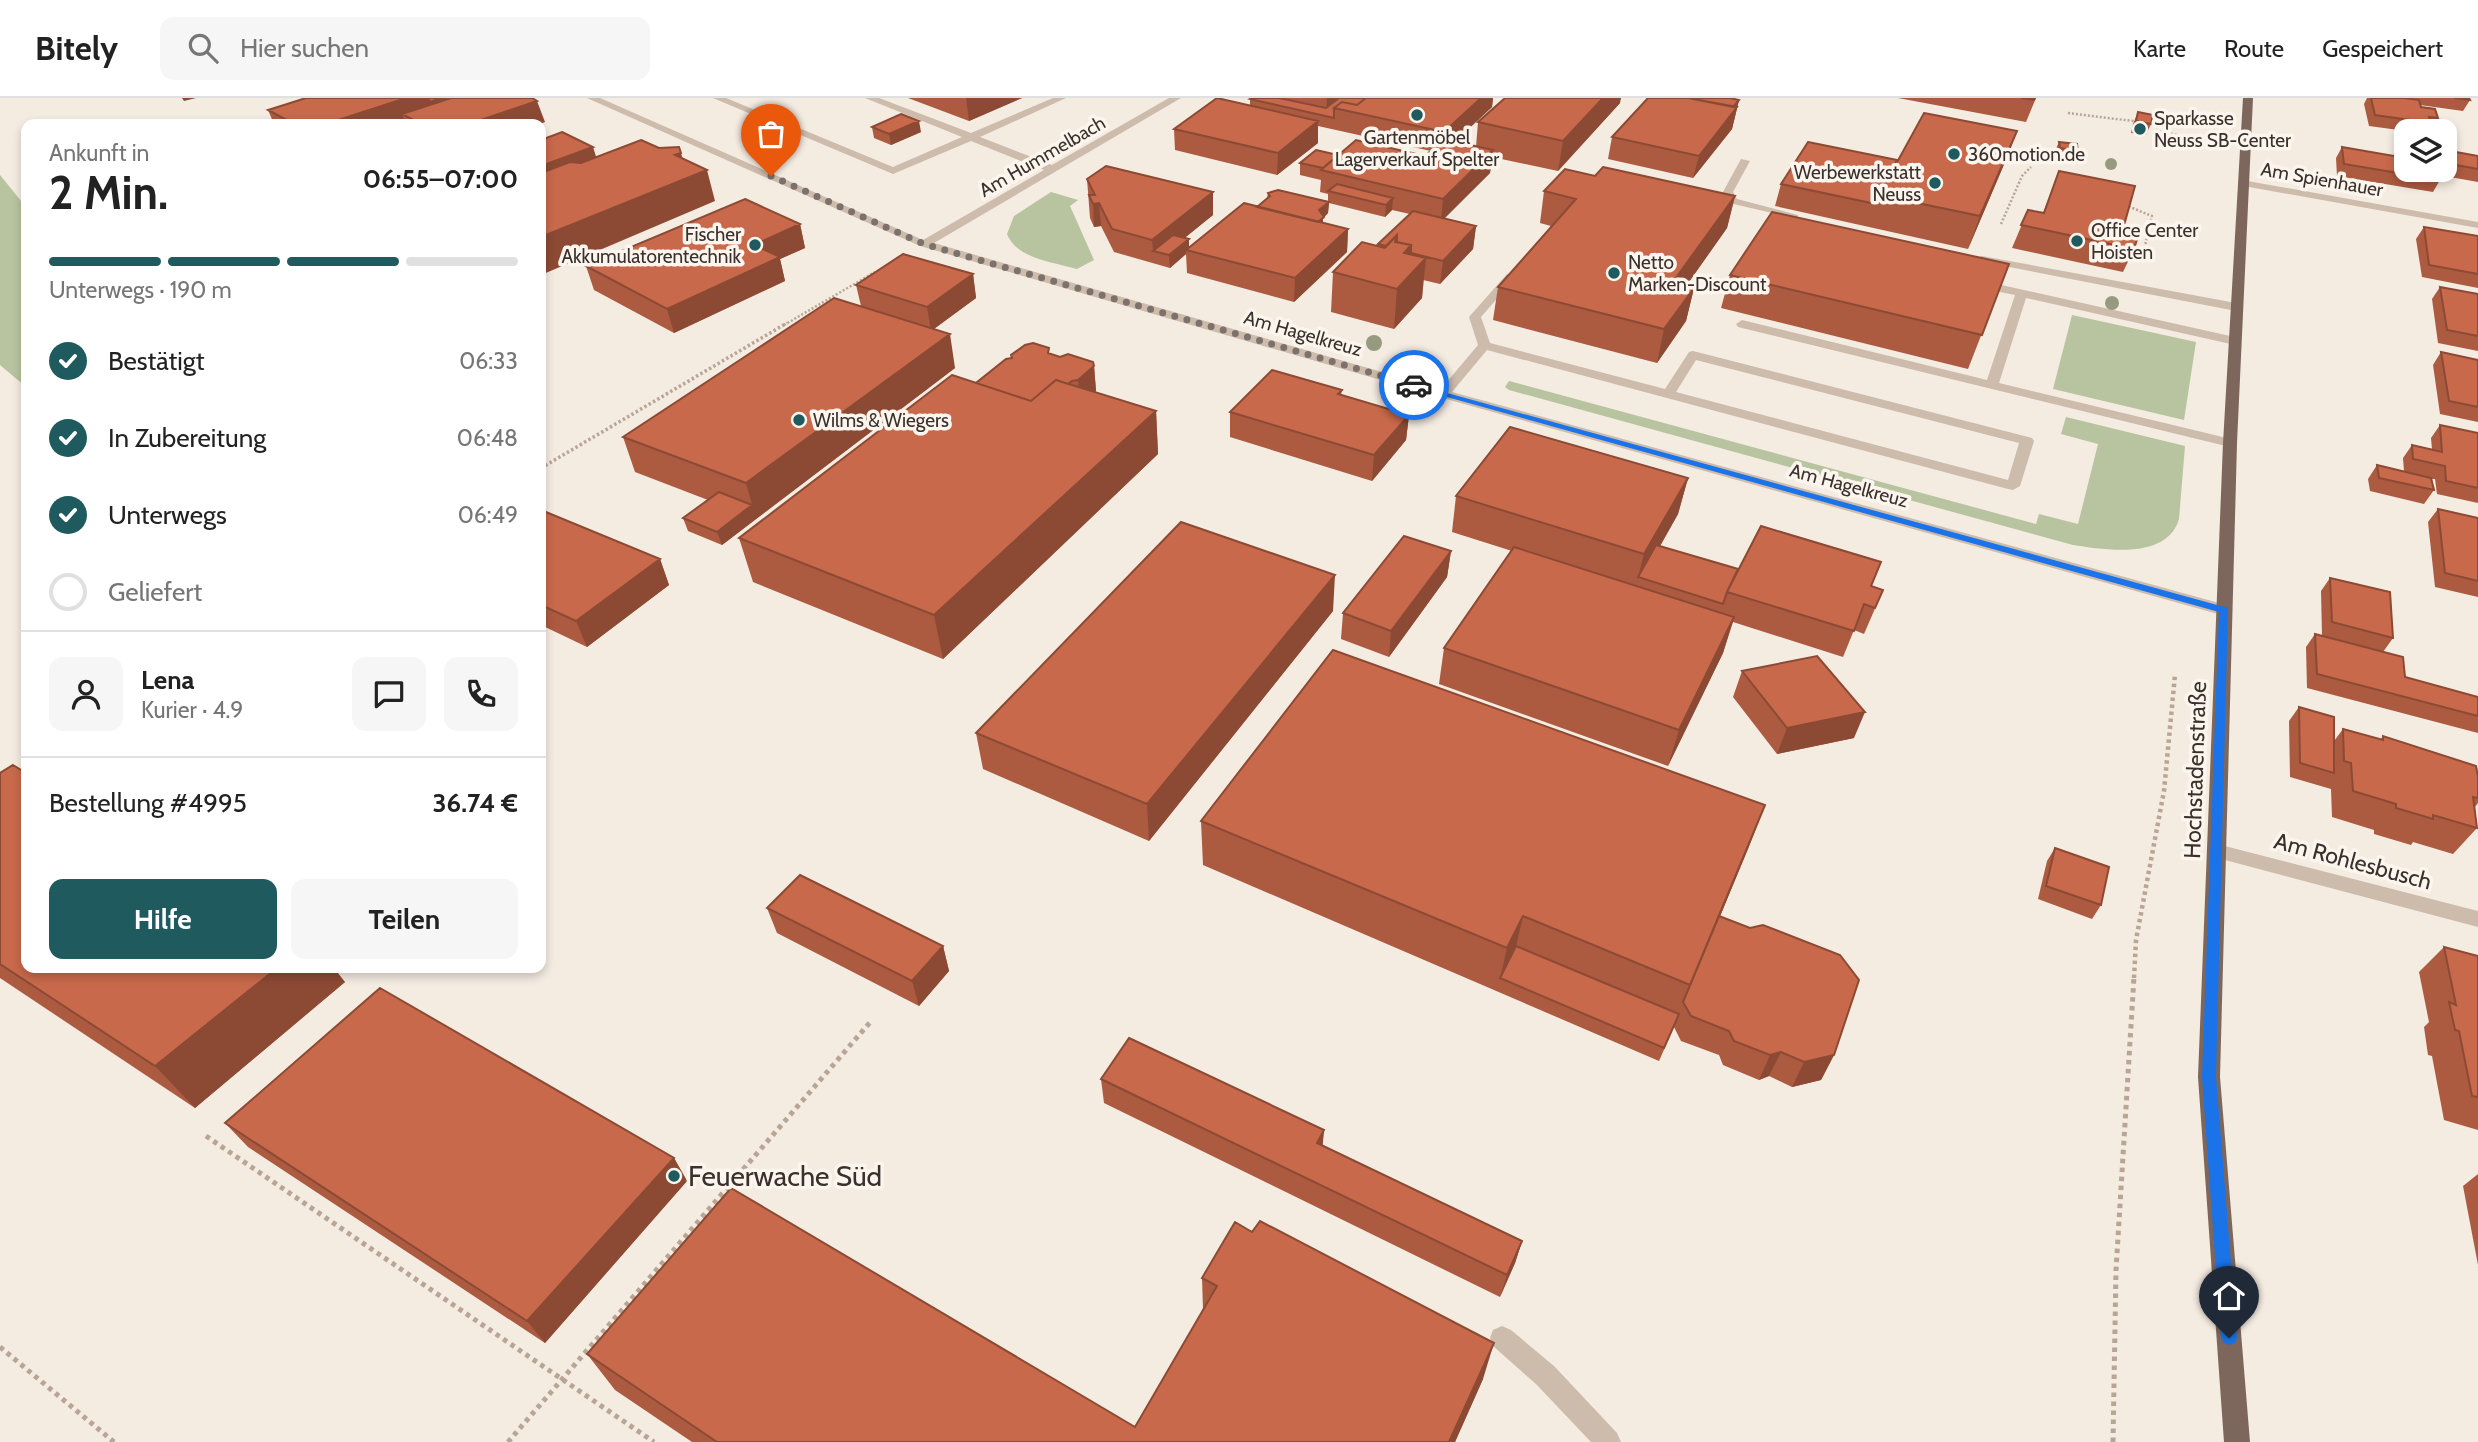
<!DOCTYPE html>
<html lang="de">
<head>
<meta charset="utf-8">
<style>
  :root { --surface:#fff; --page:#f6f6f6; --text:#222; --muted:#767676; --line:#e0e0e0; --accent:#1f5a5e }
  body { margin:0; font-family:Cabin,sans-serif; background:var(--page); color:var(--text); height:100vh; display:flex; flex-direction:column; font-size:26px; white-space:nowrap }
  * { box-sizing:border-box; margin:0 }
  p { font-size:23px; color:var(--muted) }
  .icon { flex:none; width:38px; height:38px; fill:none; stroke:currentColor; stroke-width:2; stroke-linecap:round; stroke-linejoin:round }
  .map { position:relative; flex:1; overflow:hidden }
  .sheet { position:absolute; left:21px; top:21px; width:525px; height:854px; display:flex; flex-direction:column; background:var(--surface); border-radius:14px; box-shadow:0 4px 10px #0003 }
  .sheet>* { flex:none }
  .tools { position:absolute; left:2394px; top:21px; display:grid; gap:14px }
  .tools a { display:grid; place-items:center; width:63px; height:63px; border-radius:14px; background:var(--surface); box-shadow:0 4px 10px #0003; font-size:35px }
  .pin { position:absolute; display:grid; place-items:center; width:60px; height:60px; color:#fff; margin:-72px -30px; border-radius:50% 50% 50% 0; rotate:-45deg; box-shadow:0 0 7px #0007 }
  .pin .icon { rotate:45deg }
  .courier { position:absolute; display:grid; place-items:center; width:70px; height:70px; margin:-35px; border:5px solid #1a73e8; border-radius:50%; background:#fff; color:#222; box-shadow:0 2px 9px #0007 }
  .overview em { font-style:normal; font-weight:700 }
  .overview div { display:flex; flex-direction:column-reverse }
  .overview { display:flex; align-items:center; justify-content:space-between; height:119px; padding:0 28px }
  h1 { font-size:46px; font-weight:700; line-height:52px }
  .bar { display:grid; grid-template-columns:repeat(4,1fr); gap:10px 7px; align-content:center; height:84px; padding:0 28px }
  .bar i { height:9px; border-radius:5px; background:var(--line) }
  .bar .selected { background:var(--accent) }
  .bar p { grid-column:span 4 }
  .line { display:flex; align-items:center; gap:18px; padding:0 28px; border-top:2px solid var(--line) }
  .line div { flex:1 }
  .round { display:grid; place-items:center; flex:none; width:74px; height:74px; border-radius:14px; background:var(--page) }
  ol { padding:0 28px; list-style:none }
  li { display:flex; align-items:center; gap:21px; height:77px }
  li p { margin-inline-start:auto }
  li .icon { padding:7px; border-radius:50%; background:var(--accent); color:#fff; stroke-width:4 }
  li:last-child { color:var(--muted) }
  li i { width:38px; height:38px; border:4px solid var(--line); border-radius:50% }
  .action { display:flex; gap:14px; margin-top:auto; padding:14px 28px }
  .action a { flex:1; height:80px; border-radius:14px; background:var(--accent); color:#fff; font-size:28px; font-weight:700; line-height:80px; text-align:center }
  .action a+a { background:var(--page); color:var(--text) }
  header { display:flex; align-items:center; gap:42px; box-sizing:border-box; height:98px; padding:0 35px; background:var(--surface); border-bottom:2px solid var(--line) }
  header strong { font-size:33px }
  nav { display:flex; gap:38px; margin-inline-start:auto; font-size:24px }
  .search { width:490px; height:63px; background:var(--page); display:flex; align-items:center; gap:18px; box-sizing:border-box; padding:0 24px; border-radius:14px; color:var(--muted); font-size:26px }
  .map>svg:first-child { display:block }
</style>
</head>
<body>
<header>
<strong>Bitely</strong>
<div class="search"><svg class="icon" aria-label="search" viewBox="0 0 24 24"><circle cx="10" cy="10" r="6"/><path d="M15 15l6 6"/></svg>Hier suchen</div>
<nav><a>Karte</a><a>Route</a><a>Gespeichert</a></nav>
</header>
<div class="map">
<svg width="2478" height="1344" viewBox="0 0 2478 1344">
  <rect width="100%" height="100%" fill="#f4ebe1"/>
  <path fill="#b8c4a0" d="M0,77L26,109V289L0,267Z
    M1051,94L1078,102L1070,108L1094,162L1077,171C1053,164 1017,161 1007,136L1014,118Z
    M2072,217L2196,244L2184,322L2053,291Z
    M1509,283L2036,426L2039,416L2078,426L2098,346L2061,336L2066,319L2185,348L2179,421C2167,462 2106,452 2073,447L1509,292L1505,289Z"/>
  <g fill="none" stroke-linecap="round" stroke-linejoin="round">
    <path stroke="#b9a596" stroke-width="2.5" stroke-dasharray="2 2" stroke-linecap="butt" d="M2068,15L2157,26L2156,33L2206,42
      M2125,107L2152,118L2144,152
      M2001,126L2022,78L2031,69
      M784,227L875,174"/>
    <path stroke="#b9a596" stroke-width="3.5" stroke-dasharray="2.5 2.5" stroke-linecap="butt" d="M541,370L787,225"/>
    <path stroke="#b9a596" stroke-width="4.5" stroke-dasharray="3.5 3.5" stroke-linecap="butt" d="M2134,880L2136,842L2164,693L2175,577"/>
    <path stroke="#b9a596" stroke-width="5" stroke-dasharray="4.5 4.5" stroke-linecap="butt" d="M206,1038L654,1344
      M0,1249L114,1344
      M508,1344L872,922
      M2113,1344L2116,1172L2134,879"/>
    <path fill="#cdbbac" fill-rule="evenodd" d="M587,0H600L923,142L1044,72L971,43L893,76L713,0H726L893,69L962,39L865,0H879L971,35L1053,0H1066L980,39L1052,67L1169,0H1181L934,145L1441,291L1478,247L1469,219L1507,176H1515V180L1481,219L1490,245L1665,291L1689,254L1693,253L2032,340L2034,343L2020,388L2013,392L2008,391L1487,252L1452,294L2230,508L2232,512L2224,517L2218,516L1439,299L920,148ZM1696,262L2019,345L2008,382L1676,294Z
      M1741,61L1750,63L1733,94L1737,101L1798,117V121L1729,105L1723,94Z
      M2242,82L2478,124V130L2238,87V83Z
      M1982,158L2236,205L2242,209L2236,213L1978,163V159Z
      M1979,182L2239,240L2241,243L2235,247L2026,200L1999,285L2235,342L2237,345L2230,349L1738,229L1736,226L1742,222L1987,282L2015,197L1975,189V183Z
      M2217,746L2478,813V829L2210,758L2208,753L2210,748Z
      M1502,1228L1511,1232L1554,1268L1617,1335L1621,1344H1591L1536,1286L1493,1248L1490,1240L1493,1232Z"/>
    <path fill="#7d675c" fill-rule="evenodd" d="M2243,0H2253L2237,345L2220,979L2250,1344H2224L2198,979L2223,345Z"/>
  </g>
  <g fill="#969b7f">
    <circle cx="2111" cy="66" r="6"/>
    <circle cx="2112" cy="205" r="7"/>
    <circle cx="1374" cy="245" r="8"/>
  </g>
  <path fill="#ac5a40" d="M306,0L545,24L538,26H406L405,25L401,26H274L268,12Z
    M908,0H1022L969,23Z
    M1252,0H1493L1492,9L1454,44L1476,49L1478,24L1620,5L1558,73L1492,59L1490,75L1444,120L1476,128L1473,151L1440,186L1423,182L1422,200L1394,231L1331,214L1333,174L1378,148V146L1410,116L1392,112L1385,119L1329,105L1328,115L1323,120V125L1348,131L1347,154L1294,204L1187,175L1186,156L1170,170L1114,154L1101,128L1094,129L1090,120L1087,81L1213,94V117L1184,140L1189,149L1257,109L1267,100L1268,95L1328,103V96L1320,94L1321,82L1300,77V65L1338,57L1425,58L1431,53L1318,28V45L1277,77L1175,52L1174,31L1250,8V1Z
    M1898,0H2036L2026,24Z
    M2367,0H2469L2470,2L2463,13L2420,7L2421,9L2438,20L2431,31H2427L2426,33H2406L2369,28L2364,6Z
    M1739,2L1732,31L1693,80L1608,61L1612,39Z
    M2138,14L2151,26L2146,37L2131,35L2133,26Z
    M872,29L921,34L891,47L874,40Z
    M2017,33L2005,64L1968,151L1775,108L1781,86L1897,62Z
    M2059,44L2078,53L2073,64L2055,62L2054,55Z
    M2342,49L2406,72H2445V52L2478,58V84L2439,77L2440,82L2433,94L2337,78L2336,60Z
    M2059,73L2123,131L2134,151L2123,174L2012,150L2028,112L2043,115Z
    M1595,78L1735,98L1727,130L1686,188L1694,190L1686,223L1657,265L1493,222L1498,189L1551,128L1540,125L1544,93Z
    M800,126L805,150L780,161L785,183L674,235L594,192L586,168Z
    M2424,129L2478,138V190L2422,179L2416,141Z
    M2009,166L1968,271L1721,210L1730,177Z
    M973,176L976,200L934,231L955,270L722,447L688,433L683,420L708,402L635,374L623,339L861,208L856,187Z
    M2440,189L2478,196V253L2438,245L2432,201Z
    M2441,254L2478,262V324L2440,316L2433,267Z
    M1050,256L1094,268L1096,293L1095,294L1156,313L1158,356L943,561L753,484L739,440L976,285L1011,260V257Z
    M1342,292L1341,297L1409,317L1406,342L1372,383L1230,339V314Z
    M2440,327L2478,335V405L2437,396L2435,381H2432L2434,392L2424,406L2370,393L2368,381L2377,367L2404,373L2403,360L2412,347L2432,351L2431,340Z
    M1688,380L1678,416L1660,448L1738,471L1872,488L1883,492L1864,536L1854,532L1843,559L1733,524L1723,555L1668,668L1439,586L1444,550L1512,453L1452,434L1456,398Z
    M2438,411L2478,420V499L2435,489L2428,424Z
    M541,412L660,461L669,487L587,549L541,527Z
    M1451,453L1447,479L1389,559L1341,541L1343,515Z
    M2330,480L2393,540L2383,554L2405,579L2478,599V635L2307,590L2306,549L2315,536L2322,538L2321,493Z
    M1333,513L1149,743L983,671L976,635Z
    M1742,573L1854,640L1777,656L1733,599Z
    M2299,609L2334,643L2343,631L2381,641L2383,638L2478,678V705L2475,709L2477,730L2453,756L2413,744L2411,747L2374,736V732L2332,719L2331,691L2290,679L2289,623Z
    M0,675L345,884L195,1010L0,880Z
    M1765,707L1720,818L1834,957L1821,982L1792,989L1769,978L1759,982L1723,967L1719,957L1681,943L1674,929L1659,963L1203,767L1201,723Z
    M2055,750L2101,807L2092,821L2038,801L2047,763Z
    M767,810L943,848L949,873L919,908L777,835Z
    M2444,849L2478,858V1032L2444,1022L2432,958L2428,957L2424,929L2429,924L2419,874Z
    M1101,981L1324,1032L1322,1047L1522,1143L1515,1165L1500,1199L1104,1005Z
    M225,1025L674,1060L687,1083L545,1245L248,1049Z
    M2478,1076V1167L2463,1088Z
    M1202,1180L1483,1281L1455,1344H692L615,1292L587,1256L1135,1329L1203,1212Z"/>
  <path fill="#8c4a34" d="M182,0H196L184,3Z
    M406,0H479L402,16L405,25L401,26H326Z
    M966,0H1022L969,23Z
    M1327,0H1353L1334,10L1326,18Z
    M1478,0H1493L1492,9L1442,56L1444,34Z
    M1603,0H1621L1620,5L1558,73L1563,43Z
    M1739,2L1732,31L1693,80L1699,58L1725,19Z
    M537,3L545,24L538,26H469Z
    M919,23L921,34L891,47L889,36Z
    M1318,23V45L1277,77L1278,55Z
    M2017,33L2005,64L1968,151L1980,118Z
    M593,49L600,71L541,93V68Z
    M1493,52L1490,75L1441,124L1443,101Z
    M681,55L688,80L707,72L715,103L541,177V139L675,57Z
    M1213,94V117L1165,156L1153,153L1152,142Z
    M1735,98L1727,130L1665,218L1673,184Z
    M1393,100L1392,112L1385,119L1386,107Z
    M1329,104L1328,115L1323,120V131L1312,141L1319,112Z
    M1099,105L1101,128L1094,129L1093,106Z
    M800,126L805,150L780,161L785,183L674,235L667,211L754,147Z
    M1476,128L1473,151L1440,186L1443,163Z
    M1348,131L1347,154L1294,204L1295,180Z
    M1189,141V152H1186V156L1170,170L1169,157Z
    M1411,147L1409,178L1426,160L1422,200L1394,231L1397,191L1404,155Z
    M973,176L976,200L931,233L927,209Z
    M1694,190L1686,223L1657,265L1664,231Z
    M950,236L955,270L756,421L746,385Z
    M1094,268L1096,293L1080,307L1078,282Z
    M1156,313L1158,356L943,561L934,517Z
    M1409,317L1406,342L1372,383L1374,357Z
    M1688,380L1678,416L1642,480L1638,479L1635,492L1644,456Z
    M752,407L756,421L722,447L717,434Z
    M1451,453L1447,479L1389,559L1391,533Z
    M660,461L669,487L587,549L576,523Z
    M1335,477L1333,513L1149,743L1147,706Z
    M1734,519L1723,555L1668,668L1679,632Z
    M1865,614L1854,640L1777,656L1787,630Z
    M1765,707L1748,751L1684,905L1690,887Z
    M1523,818L1513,862L1500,880L1507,850Z
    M943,848L949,873L919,908L912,883Z
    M277,870H334L345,884L195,1010L155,968Z
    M1781,954L1769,978L1759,982L1770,957Z
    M1834,957L1821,982L1792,989L1804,964Z
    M1324,1032L1322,1056L1317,1045Z
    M674,1060L687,1083L545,1245L527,1223Z
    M1522,1143L1515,1165L1500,1199L1507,1177Z
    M1494,1245L1483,1281L1455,1344H1449Z"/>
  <path fill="#c8694b" stroke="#8c4a34" stroke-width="2" d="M306,0H406L326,26H294L268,12Z
    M428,0H441L430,4Z
    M451,0H532L537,3L469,26H421L402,16Z
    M1217,0L1318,23L1278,55L1174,31Z
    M1252,0H1279L1326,10L1339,0H1366L1357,7L1342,4L1334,10V20L1250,1Z
    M1366,0H1481L1444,34L1334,10L1342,4L1357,7Z
    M1505,0H1603L1563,43L1478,24Z
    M1648,0H1688L1737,9L1699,58L1612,39Z
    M1688,0H1730L1739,2L1733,9Z
    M2021,0H2035L2034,2Z
    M2371,0H2404L2419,2L2421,9L2435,11L2438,20L2429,19L2431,25L2375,17Z
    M2454,0H2469L2470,2Z
    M2138,14L2153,17L2151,26L2136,23Z
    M1924,15L2017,33L1980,118L1879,97Z
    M901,16L919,23L889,36L872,29Z
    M562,34L593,49L541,68V42Z
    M1444,41L1493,52L1443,101L1321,72L1356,42L1425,58Z
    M641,42L659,50L679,49L681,55L675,57L707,72L541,139V75L570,64L581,65Z
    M1808,44L1897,62L1879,97L1876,106L1781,86Z
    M2059,44L2077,46L2078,53L2060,50Z
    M2342,49L2406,60V72H2438L2440,82L2344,66Z
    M1316,52L1338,57L1323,70L1300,65Z
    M2445,52L2478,58V71L2445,65Z
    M1106,68L1213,94L1152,142L1112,131L1099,105L1093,106L1089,97H1095L1087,81Z
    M1603,69L1735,98L1673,184L1694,190L1664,231L1498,189L1576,101L1544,93L1565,71L1595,78Z
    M2059,73L2135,88L2123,131L2139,135L2134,151L2021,127L2028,112L2044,115Z
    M1337,86L1393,100L1386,107L1328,93Z
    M1278,92L1329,104L1319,112L1324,119L1318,124L1257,109L1270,98L1268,95Z
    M745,101L800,126L754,147L780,159L667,211L586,168Z
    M1244,105L1348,131L1295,180L1186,152Z
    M1413,113L1476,128L1443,163L1411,155V147L1397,144V137L1386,148L1378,146Z
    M1772,114L2009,166L1982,237L1730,177Z
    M2424,129L2478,138V176L2429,167Z
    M1173,137L1189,141L1169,157L1153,153Z
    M1397,137L1395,144L1411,147L1404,155L1426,160L1397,191L1333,174L1362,144L1385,150Z
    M903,156L973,176L927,209L856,187Z
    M2440,189L2478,196V238L2447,232Z
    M834,200L950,236L746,385L623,339Z
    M1033,245L1049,250L1048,255L1060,259L1068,256L1093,264L1094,268L1078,282L1072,283L1068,286L1056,282L1031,303L976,285L1006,261L1012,260L1011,257L1025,247Z
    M2441,254L2478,262V309L2449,303Z
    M1272,272L1342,292L1338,296L1409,317L1374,357L1230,314Z
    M952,277L1031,303L1056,282L1156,313L934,517L739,440Z
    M2440,327L2478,335V390L2446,383L2445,368L2413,361L2412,347L2442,354Z
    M1510,329L1688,380L1644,456L1456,398Z
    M2377,367L2431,380L2434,392L2379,380Z
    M719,394L752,407L717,434L683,420Z
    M2438,411L2478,420V483L2445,475Z
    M541,412L660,461L576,523L541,507Z
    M1181,424L1335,477L1147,706L976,635Z
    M1761,428L1881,464L1871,488L1883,492L1875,510L1864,506L1854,533L1727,494Z
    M1404,438L1451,453L1391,533L1343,515Z
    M1656,447L1738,471L1727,494L1723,506L1638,479Z
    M1514,449L1734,519L1679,632L1444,550Z
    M2330,480L2390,494L2393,540L2332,524Z
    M2315,536L2403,559L2405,579L2478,599V618L2317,576Z
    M1333,552L1765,707L1690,887L1523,818L1507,850L1201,723Z
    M1817,558L1865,614L1787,630L1742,573Z
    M2299,609L2334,619V675L2300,665Z
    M2343,631L2383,642V638L2476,668L2478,678V700L2473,699L2477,730L2433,717V721L2396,710V706L2353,693L2351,665L2344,663Z
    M13,667L26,675V870H277L155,968L0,866V675Z
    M2055,750L2109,769L2101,807L2046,788Z
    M800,777L943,848L912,883L767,810Z
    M1719,818L1750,830L1763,827L1840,857L1859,882L1834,957L1804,964L1781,954L1770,957L1734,943L1729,933L1691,918L1683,904Z
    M1516,848L1679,916L1664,950L1500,880Z
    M2444,849L2478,858V999L2472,998L2459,933L2455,932L2449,904L2456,907Z
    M380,890L674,1060L527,1223L225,1025Z
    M1129,940L1324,1032L1317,1045L1522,1143L1507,1177L1101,981Z
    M731,1090L1135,1329L1217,1188L1202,1180L1235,1124L1252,1134L1260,1123L1494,1245L1449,1344H717L587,1256Z"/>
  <path fill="#1a73e8" d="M1411,285L2228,510L2216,979L2237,1240L2235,1245L2229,1247L2224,1245L2221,1240L2202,979L2219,514L1411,289Z"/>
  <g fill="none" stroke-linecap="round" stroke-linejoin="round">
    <path stroke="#7c716b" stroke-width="7" stroke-dasharray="0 12.6" d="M771,78L924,146L1414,287"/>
  </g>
  <g fill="#1f5a5e" stroke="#fbf5ee" stroke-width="2.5">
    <circle cx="1417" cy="17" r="7"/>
    <circle cx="2140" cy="31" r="7"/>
    <circle cx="1954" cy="56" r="7"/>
    <circle cx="1935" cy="85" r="7"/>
    <circle cx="2077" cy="143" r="7"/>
    <circle cx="755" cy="147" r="7"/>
    <circle cx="1614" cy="175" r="7"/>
    <circle cx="799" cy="322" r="7"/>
    <circle cx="674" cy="1078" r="7"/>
  </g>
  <g text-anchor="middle" stroke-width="7" stroke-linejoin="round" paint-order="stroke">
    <g font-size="19" fill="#3b302b" stroke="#fbf5ee" text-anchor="start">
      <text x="2154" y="27">Sparkasse<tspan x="2154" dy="22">Neuss SB-Center</tspan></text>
      <text x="1417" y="46" text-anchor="middle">Gartenmöbel<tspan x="1417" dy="22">Lagerverkauf Spelter</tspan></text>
      <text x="1968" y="63">360motion.de</text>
      <text x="1921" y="81" text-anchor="end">Werbewerkstatt<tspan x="1921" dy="22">Neuss</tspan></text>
      <text x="2091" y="139">Office Center<tspan x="2091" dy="22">Hoisten</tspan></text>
      <text x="741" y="143" text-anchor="end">Fischer<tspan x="741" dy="22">Akkumulatorentechnik</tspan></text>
      <text x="1628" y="171">Netto<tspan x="1628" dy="22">Marken-Discount</tspan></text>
      <text x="813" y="329">Wilms &amp; Wiegers</text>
    </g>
    <g font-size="19" fill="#3b302b" stroke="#fbf5ee">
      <text transform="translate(1042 58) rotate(-30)" y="7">Am Hummelbach</text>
      <text transform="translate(2322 81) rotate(10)" y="7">Am Spienhauer</text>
      <text transform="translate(1303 235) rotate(16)" y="7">Am Hagelkreuz</text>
      <text transform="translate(1849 387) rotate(15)" y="7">Am Hagelkreuz</text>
    </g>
    <g font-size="23" fill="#3b302b" stroke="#fbf5ee">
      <text transform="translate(2195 672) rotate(-88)" y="8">Hochstadenstraße</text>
      <text transform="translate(2353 763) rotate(15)" y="8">Am Rohlesbusch</text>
    </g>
    <g font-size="28" fill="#3b302b" stroke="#fbf5ee" text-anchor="start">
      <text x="688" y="1088">Feuerwache Süd</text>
    </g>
  </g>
</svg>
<div class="tools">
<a><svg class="icon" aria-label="layers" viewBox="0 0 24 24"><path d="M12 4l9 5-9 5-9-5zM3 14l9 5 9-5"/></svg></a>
</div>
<div class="pin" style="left:771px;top:78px;background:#ea580c"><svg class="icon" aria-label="bag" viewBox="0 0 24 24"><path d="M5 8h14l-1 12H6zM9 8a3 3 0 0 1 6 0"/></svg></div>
<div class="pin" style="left:2229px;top:1240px;background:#1f2937"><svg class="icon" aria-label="home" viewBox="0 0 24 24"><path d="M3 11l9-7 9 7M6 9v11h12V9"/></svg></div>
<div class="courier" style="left:1414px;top:287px"><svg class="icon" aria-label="car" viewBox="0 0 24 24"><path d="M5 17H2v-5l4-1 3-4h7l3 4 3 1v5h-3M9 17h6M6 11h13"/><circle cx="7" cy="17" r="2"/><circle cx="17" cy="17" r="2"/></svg></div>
<section class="sheet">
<div class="overview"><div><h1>2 Min.</h1><p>Ankunft in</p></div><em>06:55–07:00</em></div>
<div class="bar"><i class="selected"></i><i class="selected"></i><i class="selected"></i><i></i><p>Unterwegs · 190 m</p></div>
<ol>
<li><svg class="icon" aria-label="check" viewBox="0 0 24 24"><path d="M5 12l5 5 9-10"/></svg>Bestätigt<p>06:33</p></li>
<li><svg class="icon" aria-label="check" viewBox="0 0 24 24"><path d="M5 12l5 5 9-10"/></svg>In Zubereitung<p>06:48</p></li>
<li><svg class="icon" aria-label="check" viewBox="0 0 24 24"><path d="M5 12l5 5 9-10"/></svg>Unterwegs<p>06:49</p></li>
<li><i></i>Geliefert</li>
</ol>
<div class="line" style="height:126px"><a class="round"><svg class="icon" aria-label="person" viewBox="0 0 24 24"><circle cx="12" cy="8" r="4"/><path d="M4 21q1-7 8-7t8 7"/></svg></a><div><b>Lena</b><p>Kurier · 4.9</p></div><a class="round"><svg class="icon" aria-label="chat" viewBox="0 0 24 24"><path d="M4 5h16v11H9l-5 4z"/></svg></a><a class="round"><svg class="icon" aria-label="phone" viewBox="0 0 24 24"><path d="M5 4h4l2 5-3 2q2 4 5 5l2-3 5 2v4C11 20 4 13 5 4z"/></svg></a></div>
<div class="line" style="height:91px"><div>Bestellung #4995</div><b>36.74 €</b></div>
<div class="action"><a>Hilfe</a><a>Teilen</a></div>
</section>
</div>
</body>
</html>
